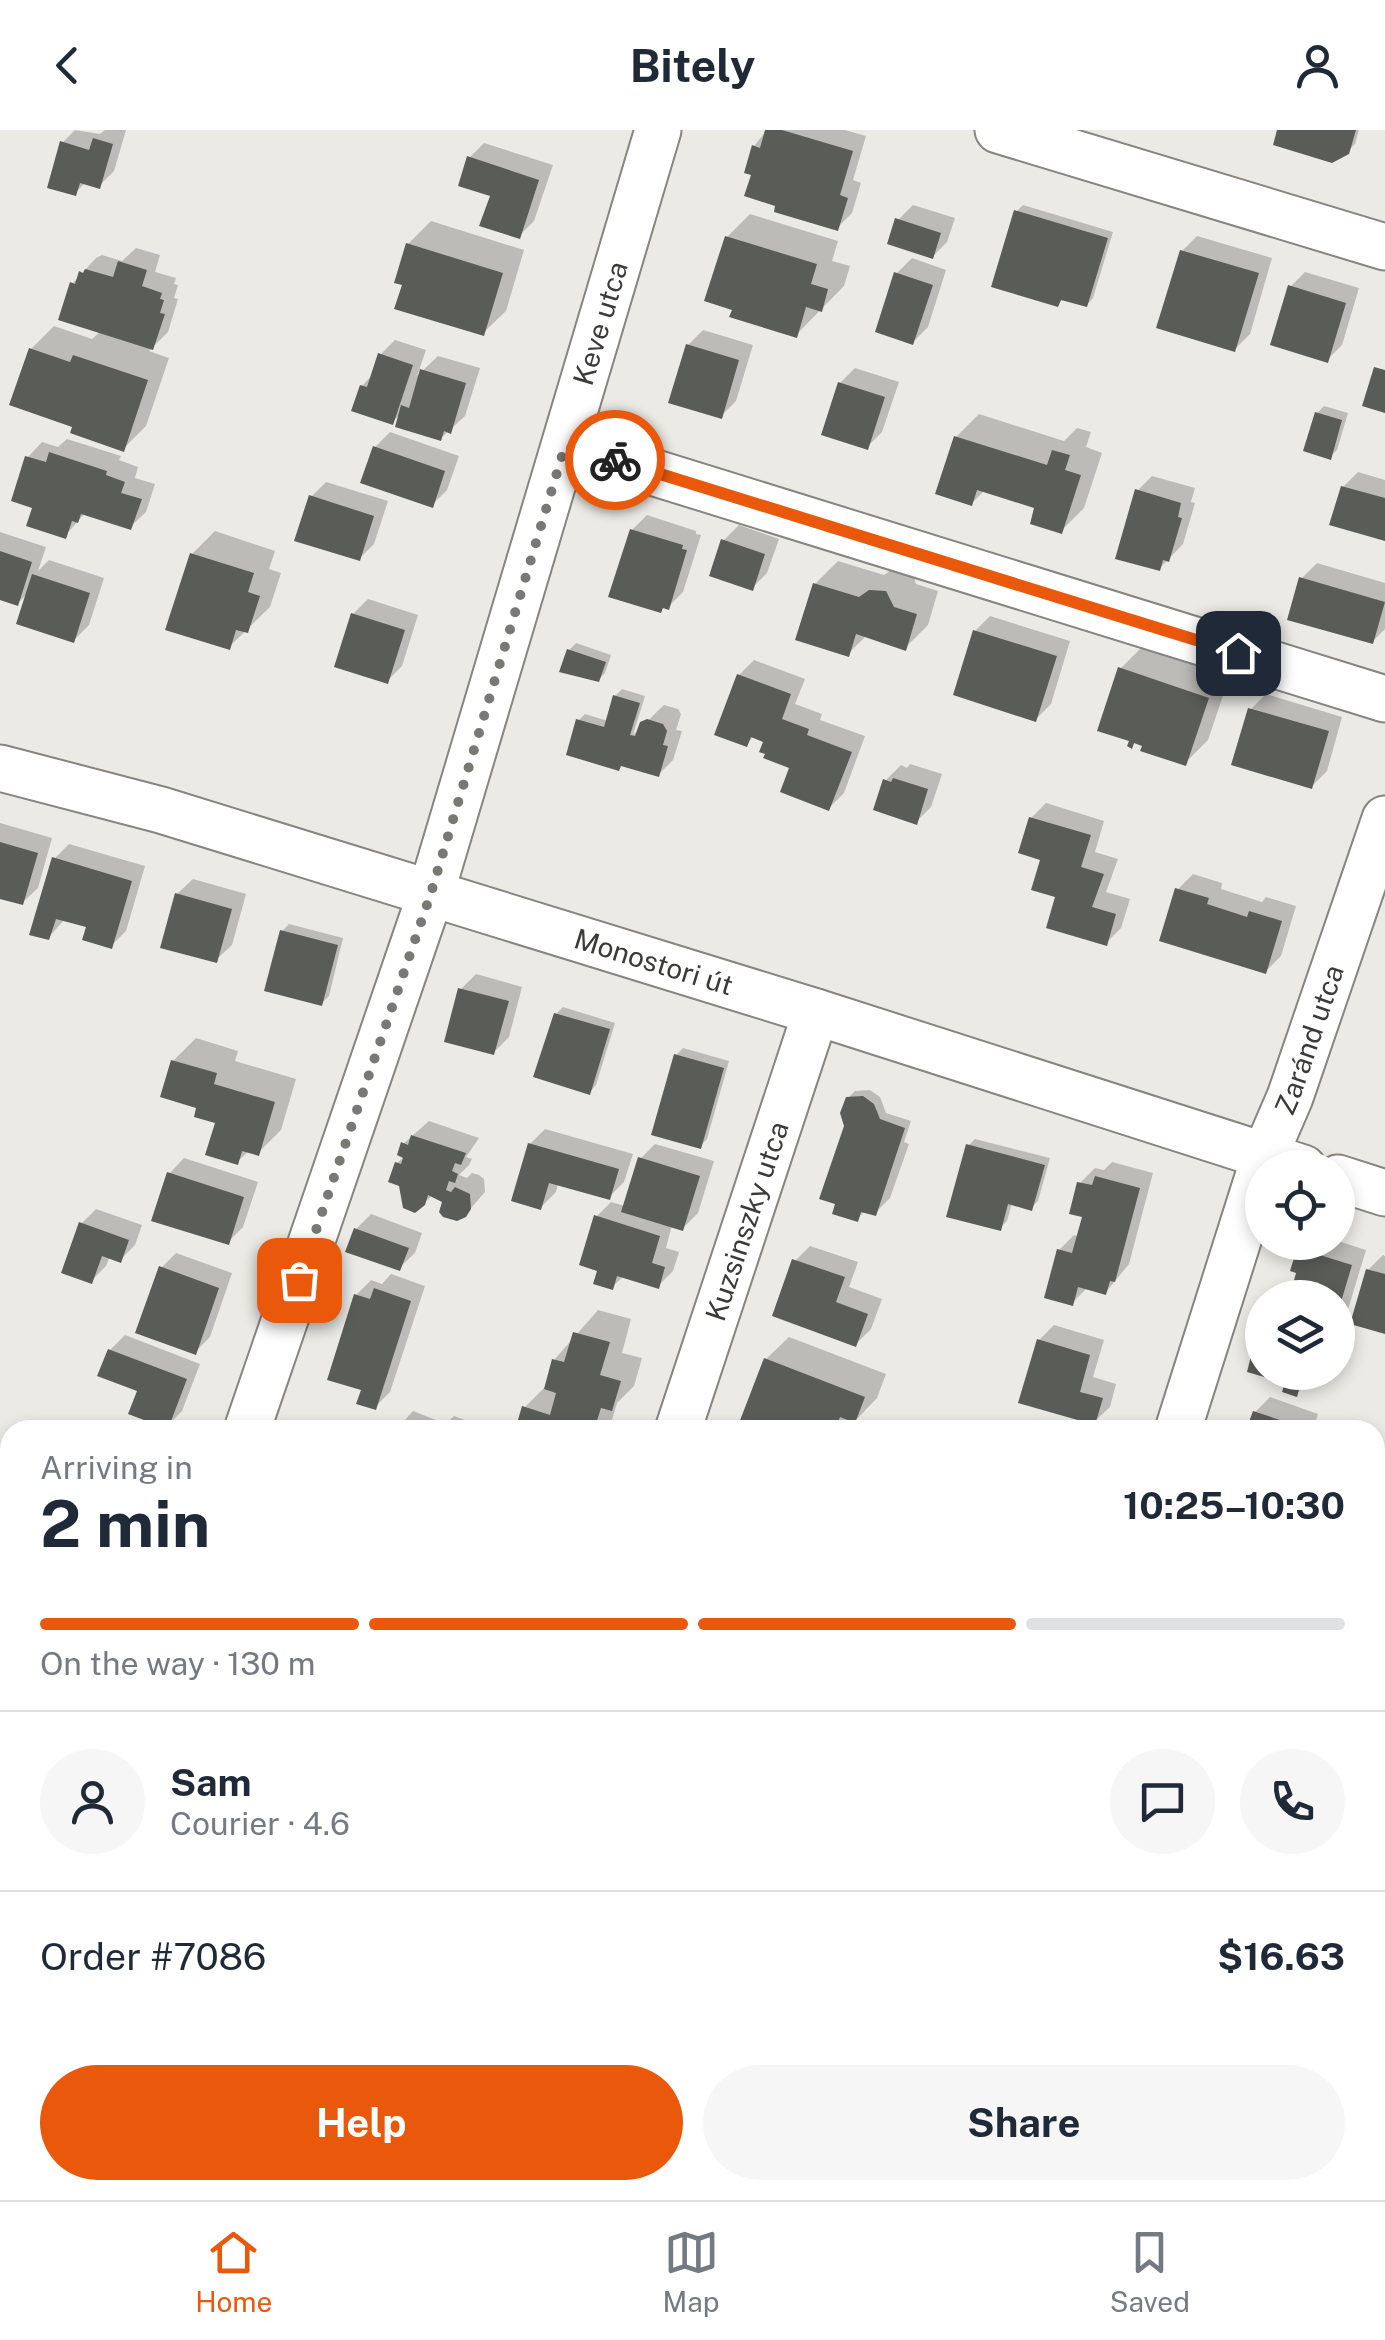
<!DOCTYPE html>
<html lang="en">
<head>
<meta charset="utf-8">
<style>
  :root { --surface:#fff; --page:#f6f6f7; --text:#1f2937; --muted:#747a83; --line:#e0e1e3; --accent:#ea580c }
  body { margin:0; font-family:"Public Sans",sans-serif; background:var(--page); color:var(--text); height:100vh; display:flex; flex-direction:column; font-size:38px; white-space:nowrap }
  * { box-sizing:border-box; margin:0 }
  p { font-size:32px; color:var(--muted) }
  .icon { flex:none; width:55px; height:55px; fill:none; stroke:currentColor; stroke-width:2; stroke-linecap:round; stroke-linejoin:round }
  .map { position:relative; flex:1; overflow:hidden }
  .drawer { position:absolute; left:0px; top:1290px; width:1385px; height:780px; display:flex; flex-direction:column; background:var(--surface); border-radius:30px 30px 0 0; box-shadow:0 5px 15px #0003 }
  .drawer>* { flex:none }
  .controls { position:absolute; left:1245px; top:1020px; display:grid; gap:20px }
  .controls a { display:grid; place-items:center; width:110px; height:110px; border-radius:50%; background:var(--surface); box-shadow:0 5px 15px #0003; font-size:50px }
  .pin { position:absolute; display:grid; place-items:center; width:85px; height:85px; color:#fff; margin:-42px; border-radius:20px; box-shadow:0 5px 15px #0006 }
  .courier { position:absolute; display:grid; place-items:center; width:100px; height:100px; margin:-50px; border:8px solid #ea580c; border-radius:50%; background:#fff; color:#222; box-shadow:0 2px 12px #0007 }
  .headline em { font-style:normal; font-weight:700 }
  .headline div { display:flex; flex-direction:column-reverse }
  .headline { display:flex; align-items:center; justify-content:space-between; height:170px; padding:0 40px }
  h1 { font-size:65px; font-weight:700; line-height:75px }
  .bar { display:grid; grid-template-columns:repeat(4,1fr); gap:15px 10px; align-content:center; height:120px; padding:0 40px }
  .bar i { height:12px; border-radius:8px; background:var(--line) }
  .bar .current { background:var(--accent) }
  .bar p { grid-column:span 4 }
  .line { display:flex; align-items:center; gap:25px; padding:0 40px; border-top:2px solid var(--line) }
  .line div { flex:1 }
  .round { display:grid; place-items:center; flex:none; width:105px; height:105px; border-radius:52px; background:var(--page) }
  .primary-button { display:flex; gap:20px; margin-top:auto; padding:20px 40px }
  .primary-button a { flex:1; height:115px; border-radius:60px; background:var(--accent); color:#fff; font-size:40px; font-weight:700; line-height:115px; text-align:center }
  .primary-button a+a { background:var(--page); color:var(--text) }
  header { display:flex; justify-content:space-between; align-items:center; height:130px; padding:0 40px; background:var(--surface); font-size:45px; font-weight:700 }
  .tabs { display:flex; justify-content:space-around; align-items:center; height:140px; border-top:2px solid var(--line); background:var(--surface); font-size:28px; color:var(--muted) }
  .tabs a { display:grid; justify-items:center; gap:5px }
  .tabs .current { color:var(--accent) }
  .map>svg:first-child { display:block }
</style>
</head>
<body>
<header><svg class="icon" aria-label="back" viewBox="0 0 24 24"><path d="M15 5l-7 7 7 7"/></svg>Bitely<svg class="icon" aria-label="person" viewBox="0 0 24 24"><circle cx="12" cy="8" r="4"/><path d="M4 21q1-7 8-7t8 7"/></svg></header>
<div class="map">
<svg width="1385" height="2070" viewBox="0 0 1385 2070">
  <rect width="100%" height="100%" fill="#eceae5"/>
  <path fill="#0003" d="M75,0L100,4L105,0H126L114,41L99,56L86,52L75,63L63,12Z
    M767,0H845L866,6L853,50L861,53L852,83L837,98L778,74L754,43V16Z
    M1280,0H1359L1355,14L1347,22Z
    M484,13L553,35L534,91L519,106L469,28Z
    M913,75L955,88L947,112L932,127L898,90Z
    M1023,75L1113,102L1093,168L1087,175L1064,168L1057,175L1016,82Z
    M750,84L838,111L832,131L850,136L844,156L796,205L735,178L727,107Z
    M431,91L524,120L506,181L483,203L405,153L408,114Z
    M1197,106L1272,128L1250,204L1235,219L1182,121Z
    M136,118L160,125L155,142L176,148L174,154L178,155L174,168L178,169L168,202L149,221L169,228L146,296L123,319L75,295L31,219L54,196L92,209L101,201L72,154L96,128L102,125L122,131Z
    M912,128L946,140L928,197L913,212L896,144Z
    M1305,142L1359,158L1342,215L1327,230L1290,157Z
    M703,200L753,215L736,271L721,286L688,215Z
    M395,210L426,220L417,246L438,226L480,238L465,286L440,309L402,283L392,292L362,256L373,244L380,225Z
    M855,238L899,252L882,302L867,317L840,253Z
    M1324,276L1348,283L1337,320L1330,327L1317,283Z
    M979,284L1064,311L1077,298L1091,302L1086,317L1102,323L1084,378L1061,401L1037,377L985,360L972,373L956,307Z
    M390,302L459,326L447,360L432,375L375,317Z
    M67,309L121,326L119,330L138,337L135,348L155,354L146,382L130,397L85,383L65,406L35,376L27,328L42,312L58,317Z
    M1358,342L1385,350V409L1343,357Z
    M1152,346L1195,358L1191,372L1195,373L1183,414L1159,439L1137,361Z
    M326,352L388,371L374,414L359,429L311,367Z
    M647,385L696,401V404L701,405L683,462L668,477L632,400Z
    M739,395L779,409L767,443L752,458L724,410Z
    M215,401L275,421L269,439L281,443L270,477L229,517L192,424Z
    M0,402L46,417L38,441L49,430L104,448L89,495L74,510L28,463L18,473L0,468Z
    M838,431L884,445L894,438L913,444L916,454L938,461L928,495L905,518L867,505L848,524L815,454Z
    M1317,433L1385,453V499L1372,512L1302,448Z
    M368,469L418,485L402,536L387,551L353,484Z
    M990,486L1070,511L1051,574L1036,589L975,501Z
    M576,513L611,525L605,543L598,550L569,520Z
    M1143,516L1230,545L1208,610L1185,633L1136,611L1132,616L1120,539Z
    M754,530L805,549L795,574L822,584L820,590L865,606L844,663L829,678L766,610L754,606L747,614L739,545Z
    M622,559L645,566L633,605L664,575L678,579L681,584L676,600L682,601L673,630L658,645L578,591L585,584L608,591L615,566Z
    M1266,564L1342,587L1327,641L1312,656L1251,579Z
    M910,634L942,644L931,677L916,692L886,650L901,635L907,638Z
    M1046,673L1104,691L1095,722L1118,729L1106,762L1130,769L1121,798L1106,813L1058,765L1031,688Z
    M0,693L52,708L38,758L22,773L0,766Z
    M69,714L145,736L126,801L111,816L89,796L65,789L48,808L54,729Z
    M1193,744L1222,753L1221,759L1262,772L1266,767L1296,776L1281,826L1266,841L1178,759Z
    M193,749L246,764L232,815L216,830L177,764Z
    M289,794L343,808L329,866L322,873L282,801Z
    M476,844L522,857L509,907L494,922L460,860Z
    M563,877L615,893L596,955L590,962L556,884Z
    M196,908L238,921L235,931L296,949L281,1000L258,1023L250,1020L237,1032L218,992L200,977L173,931Z
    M683,918L729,931L707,1009L700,1016L676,925Z
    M870,960L880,967L886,983L911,991L904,1012L909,1014L890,1068L875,1083L866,1080L857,1089L846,996L848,968L855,961Z
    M429,991L479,1008L466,1027L472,1029L469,1035L459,1045L467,1048L472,1043L479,1045L484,1049L485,1062L465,1085L433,1065L424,1073L397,1033L405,1026L403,1014Z
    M545,999L633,1024L624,1052L609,1067L558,1053L556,1062L541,1077L530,1014Z
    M975,1009L1050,1028L1038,1071L1031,1078L1012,1073L1007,1091L1000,1098L968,1016Z
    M655,1014L714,1031L698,1083L683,1098L672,1095L666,1118L679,1122L673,1141L658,1156L624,1146L612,1157L600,1139L596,1087L611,1072L625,1076L640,1029Z
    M184,1028L258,1052L243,1097L228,1112L169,1044Z
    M1112,1032L1153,1043L1129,1134L1106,1162L1088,1157L1072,1173L1059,1120L1074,1105L1079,1107L1085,1085L1080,1053L1095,1038L1104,1040Z
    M96,1079L142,1095L135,1115L120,1130L110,1126L106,1136L91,1151L81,1094Z
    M371,1084L422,1103L415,1123L399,1138L356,1099Z
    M1338,1111L1366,1120L1346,1186L1338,1195V1168L1299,1141V1119L1306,1112Z
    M810,1116L858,1132L849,1157L882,1169L871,1199L856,1214L795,1131Z
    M176,1123L232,1143L210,1207L195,1222L161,1138Z
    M1383,1125L1385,1126V1201L1368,1140Z
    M391,1144L425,1156L390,1262L375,1277L364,1258L356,1165L371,1150L382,1154Z
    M598,1180L631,1189L622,1223L642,1228L634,1256L617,1273L609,1300H518L524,1278L548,1254L554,1230Z
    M1054,1195L1104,1210L1093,1247L1116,1254L1110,1277L1094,1292L1039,1210Z
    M125,1205L200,1234L182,1281L167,1296L110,1220Z
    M789,1207L886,1244L877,1268L855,1291L851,1289L847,1300H765L766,1229Z
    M1260,1220L1262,1242H1307L1303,1257L1296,1264L1288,1252L1250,1240L1254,1227Z
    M1270,1267L1318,1284L1313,1300H1249L1255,1282Z
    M413,1281L446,1294L454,1286L473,1293L470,1300H396Z
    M10,1458V1481L0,1515V1464L8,1466Z
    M1375,1722L1385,1725V1810L1375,1804Z
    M0,1737L9,1739L0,1775Z
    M1375,1903L1385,1906L1375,1943Z
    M187,2060H375L368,2070H218Z
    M584,2060H661L658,2070H581Z
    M795,2060H880L876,2070H792Z
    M1037,2060H1274L1305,2070H1034Z"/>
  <path fill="#5a5c58" d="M765,0H782L853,21L840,65L848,68L838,101L774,82L775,76L744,66L751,45L744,43L752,15L760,18Z
    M1277,0H1356L1349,24L1332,33L1273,15Z
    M93,8L113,14L100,59L80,53L76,66L47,58L60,11L89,20Z
    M467,26L539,50L520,109L479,96L490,66L458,56Z
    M1014,80L1108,108L1087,177L1061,170L1058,177L991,157Z
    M895,88L941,103L933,129L887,114Z
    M725,106L817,134L811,154L828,159L822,182L806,177L797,208L729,187L732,180L704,171Z
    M406,113L503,143L484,206L394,179L402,155L394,153Z
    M1180,120L1259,143L1235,222L1156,198Z
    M118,131L147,140L142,156L162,163L160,169L164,170L160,183L165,184L153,220L58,190L70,152L75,154L79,141L83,143L85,139L113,147Z
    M894,142L933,155L913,215L875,202Z
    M1288,155L1346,173L1328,233L1270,215Z
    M686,214L739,230L722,289L668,273Z
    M29,218L70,232L73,225L148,250L124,322L70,303L72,297L9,275Z
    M378,223L413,235L393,295L351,281L360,255L367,257Z
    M1374,237L1385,240V283L1362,276Z
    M420,239L466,253L451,304L444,301L441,311L395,297L401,275L409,278Z
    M838,252L885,267L868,320L821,305Z
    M1315,282L1342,290L1331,330L1303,321Z
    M954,306L1047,335L1052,320L1070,325L1065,340L1081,345L1062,404L1030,394L1034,378L977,360L972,376L935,364Z
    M373,316L445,341L433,378L360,353Z
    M49,322L107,341L106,345L125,352L121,363L142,369L131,400L81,384L78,393L72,391L66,409L26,396L32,378L11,371L25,326L46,332Z
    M1341,356L1385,368V411L1329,395Z
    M1135,359L1181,373L1178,387L1182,388L1169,432L1163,430L1160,441L1115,429Z
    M309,365L374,386L360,431L294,411Z
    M630,399L683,415L682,419L687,420L669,480L663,478L661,483L608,467Z
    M721,409L765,424L753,461L709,446Z
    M0,421L32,432L18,476L0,470Z
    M190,423L254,443L248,462L260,466L248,503L236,500L230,520L165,500Z
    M32,444L90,463L74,513L16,494Z
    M1299,447L1385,472L1373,514L1287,490Z
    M813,453L859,467L869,460L886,461L894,477L917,484L906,521L856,504L849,527L795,510Z
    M351,483L405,500L388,554L334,537Z
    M973,500L1057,526L1036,592L953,565Z
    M567,519L606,532L599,552L559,542Z
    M1118,537L1209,568L1186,636L1140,621L1142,616L1134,613L1132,619L1127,616L1129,611L1097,601Z
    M737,544L791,564L782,589L809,599L807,605L852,622L829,681L780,662L789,638L763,628L765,624L759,622L763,612L751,607L747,617L714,605Z
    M613,565L640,573L630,605L635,606L640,592L647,589L663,594L667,601L663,615L668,616L659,647L621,636L619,641L566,625L576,589L604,597Z
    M1248,578L1329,601L1312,659L1231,635Z
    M893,648L928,659L917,695L873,680L883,649L891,652Z
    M1029,687L1091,705L1081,737L1104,744L1092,777L1116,784L1107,816L1046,798L1055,767L1031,760L1040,730L1018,723Z
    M0,712L38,723L23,775L0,769Z
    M52,727L132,751L112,819L82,810L86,797L56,789L49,810L29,805Z
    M1175,758L1209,768L1207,774L1247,787L1249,781L1282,791L1266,844L1159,811Z
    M175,763L232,779L217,833L160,818Z
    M280,800L338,815L322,876L264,861Z
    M458,858L509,871L494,925L444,912Z
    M554,883L610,899L590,965L533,947Z
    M674,924L724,938L701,1019L651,1005Z
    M171,930L217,943L214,954L275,972L259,1026L242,1021L238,1035L205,1025L215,993L194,987L196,978L160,967Z
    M863,966L874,974L880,989L905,998L876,1086L861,1082L858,1092L832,1084L835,1074L819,1069L844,996L840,983L846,967Z
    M411,1005L466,1023L461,1035L455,1033L452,1041L458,1044L455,1053L449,1051L446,1060L451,1062L455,1057L470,1064L471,1079L466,1087L457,1091L443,1087L439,1082L442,1072L428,1065L425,1075L415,1083L403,1078L399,1056L388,1052L395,1032L401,1034L403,1028L397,1025L401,1012L408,1015Z
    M528,1013L619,1039L610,1070L549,1053L541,1080L511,1071Z
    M966,1014L1045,1035L1032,1081L1008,1074L1001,1101L946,1087Z
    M638,1027L700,1046L683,1101L621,1082Z
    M167,1042L244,1067L229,1115L151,1091Z
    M1095,1046L1140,1058L1115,1152L1110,1151L1106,1165L1078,1157L1073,1176L1044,1168L1057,1119L1072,1123L1082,1087L1069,1084L1077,1052L1092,1055Z
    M594,1085L660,1106L652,1133L665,1137L659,1159L617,1146L613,1160L593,1154L597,1141L579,1135Z
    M79,1092L129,1110L121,1133L102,1126L92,1154L61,1143Z
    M354,1098L409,1118L400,1141L345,1122Z
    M1297,1118L1352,1135L1338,1182V1168H1289L1296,1143L1290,1141Z
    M792,1129L845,1147L836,1172L868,1184L856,1217L772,1186Z
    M159,1136L219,1158L196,1225L135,1203Z
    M1366,1139L1385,1144V1204L1350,1194Z
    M374,1158L411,1171L376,1280L356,1274L361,1260L327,1250L354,1164L370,1169Z
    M573,1202L610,1212L600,1245L621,1251L612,1281L601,1278L594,1300H515L522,1276L550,1285L556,1263L544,1259L552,1229L564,1232Z
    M1037,1209L1090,1225L1080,1262L1103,1268L1095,1295L1018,1273Z
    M108,1219L187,1249L168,1299L128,1284L137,1261L97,1246Z
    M1251,1226L1262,1229V1242H1304L1297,1267L1282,1262L1285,1253L1247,1242Z
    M764,1228L865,1267L855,1293L840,1287L835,1300H758L739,1293Z
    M1253,1281L1307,1299V1300H1246Z
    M1378,1331L1385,1333V1405L1375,1402V1341Z
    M1375,1741L1385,1744V1815L1382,1809L1375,1806Z
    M181,2060H348L345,2070H210Z
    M582,2060H634L631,2070H578Z
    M792,2060H853L849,2070H789Z
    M1034,2060H1102L1131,2069L1031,2070Z"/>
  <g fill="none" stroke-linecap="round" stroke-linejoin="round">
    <defs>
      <g id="minor">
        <path d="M998,0L1385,117"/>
        <path d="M565,315L1385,569"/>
        <path id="s1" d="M0,638L161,680L816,882L1303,1038"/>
        <path d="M1338,1048L1385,1063"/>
        <path id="s2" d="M247,1300L431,763L658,0"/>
        <path id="s3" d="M678,1300L816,882"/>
        <path id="s4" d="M1178,1300L1265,1025L1290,967L1385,689"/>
        <path d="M0,1608L10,1611"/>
        <path d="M0,2037L10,2008"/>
        <path d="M1375,2059L1385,2062"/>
        <path d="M97,2060L127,2070"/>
        <path d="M419,2070L423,2060"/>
        <path d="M503,2070L507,2060"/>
        <path d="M936,2070L939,2060"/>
      </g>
    </defs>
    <use href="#minor" stroke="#868580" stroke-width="49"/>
    <use href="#minor" stroke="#fff" stroke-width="45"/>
  </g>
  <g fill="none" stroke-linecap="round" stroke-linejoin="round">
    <path stroke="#787875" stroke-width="10" stroke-dasharray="0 18" d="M299,1150L431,763L565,316L615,330"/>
    <path stroke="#ea580c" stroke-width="12" d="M615,330L1238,523"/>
  </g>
  <g text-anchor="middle" stroke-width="10" stroke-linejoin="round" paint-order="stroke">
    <g font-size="28" fill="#3a3a38" stroke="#eceae5">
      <text dy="10" stroke="none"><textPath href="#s2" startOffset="1162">Keve utca</textPath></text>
      <text dy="10" stroke="none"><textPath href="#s1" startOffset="682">Monostori út</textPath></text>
      <text dy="10" stroke="none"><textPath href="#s4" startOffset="412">Zaránd utca</textPath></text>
      <text dy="10" stroke="none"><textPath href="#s3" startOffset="220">Kuzsinszky utca</textPath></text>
    </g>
  </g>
</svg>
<div class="controls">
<a><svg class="icon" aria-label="locate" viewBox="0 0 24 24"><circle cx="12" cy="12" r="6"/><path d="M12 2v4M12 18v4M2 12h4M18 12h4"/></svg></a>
<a><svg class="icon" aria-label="layers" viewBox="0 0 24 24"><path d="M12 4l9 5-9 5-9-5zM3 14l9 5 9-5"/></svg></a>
</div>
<div class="pin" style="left:299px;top:1150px;background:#ea580c"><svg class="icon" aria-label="bag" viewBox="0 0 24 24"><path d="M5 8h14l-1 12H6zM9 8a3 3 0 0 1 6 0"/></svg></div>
<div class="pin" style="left:1238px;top:523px;background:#1f2937"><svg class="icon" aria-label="home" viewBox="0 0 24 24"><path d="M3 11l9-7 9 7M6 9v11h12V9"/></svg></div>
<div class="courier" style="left:615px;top:330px"><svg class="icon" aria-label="bike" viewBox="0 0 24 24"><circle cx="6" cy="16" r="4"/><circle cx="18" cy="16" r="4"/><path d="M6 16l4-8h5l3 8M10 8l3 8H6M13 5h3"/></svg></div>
<section class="drawer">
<div class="headline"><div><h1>2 min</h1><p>Arriving in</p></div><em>10:25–10:30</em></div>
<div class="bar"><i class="current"></i><i class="current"></i><i class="current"></i><i></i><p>On the way · 130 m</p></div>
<div class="line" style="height:180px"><a class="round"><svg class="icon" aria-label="person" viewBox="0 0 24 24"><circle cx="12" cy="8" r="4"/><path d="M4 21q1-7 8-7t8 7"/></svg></a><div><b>Sam</b><p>Courier · 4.6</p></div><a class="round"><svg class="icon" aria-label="chat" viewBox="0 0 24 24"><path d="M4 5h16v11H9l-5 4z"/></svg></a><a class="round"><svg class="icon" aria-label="phone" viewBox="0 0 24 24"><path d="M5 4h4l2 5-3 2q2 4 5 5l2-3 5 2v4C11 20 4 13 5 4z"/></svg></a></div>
<div class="line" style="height:130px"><div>Order #7086</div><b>$16.63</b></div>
<div class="primary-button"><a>Help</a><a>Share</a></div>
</section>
</div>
<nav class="tabs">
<a class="current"><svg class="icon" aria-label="home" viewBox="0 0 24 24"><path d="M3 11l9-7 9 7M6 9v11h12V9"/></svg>Home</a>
<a><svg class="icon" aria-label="map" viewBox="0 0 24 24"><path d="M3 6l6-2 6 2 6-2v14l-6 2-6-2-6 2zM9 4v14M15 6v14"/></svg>Map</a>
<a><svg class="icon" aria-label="saved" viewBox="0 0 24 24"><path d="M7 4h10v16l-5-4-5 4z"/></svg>Saved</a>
</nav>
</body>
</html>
